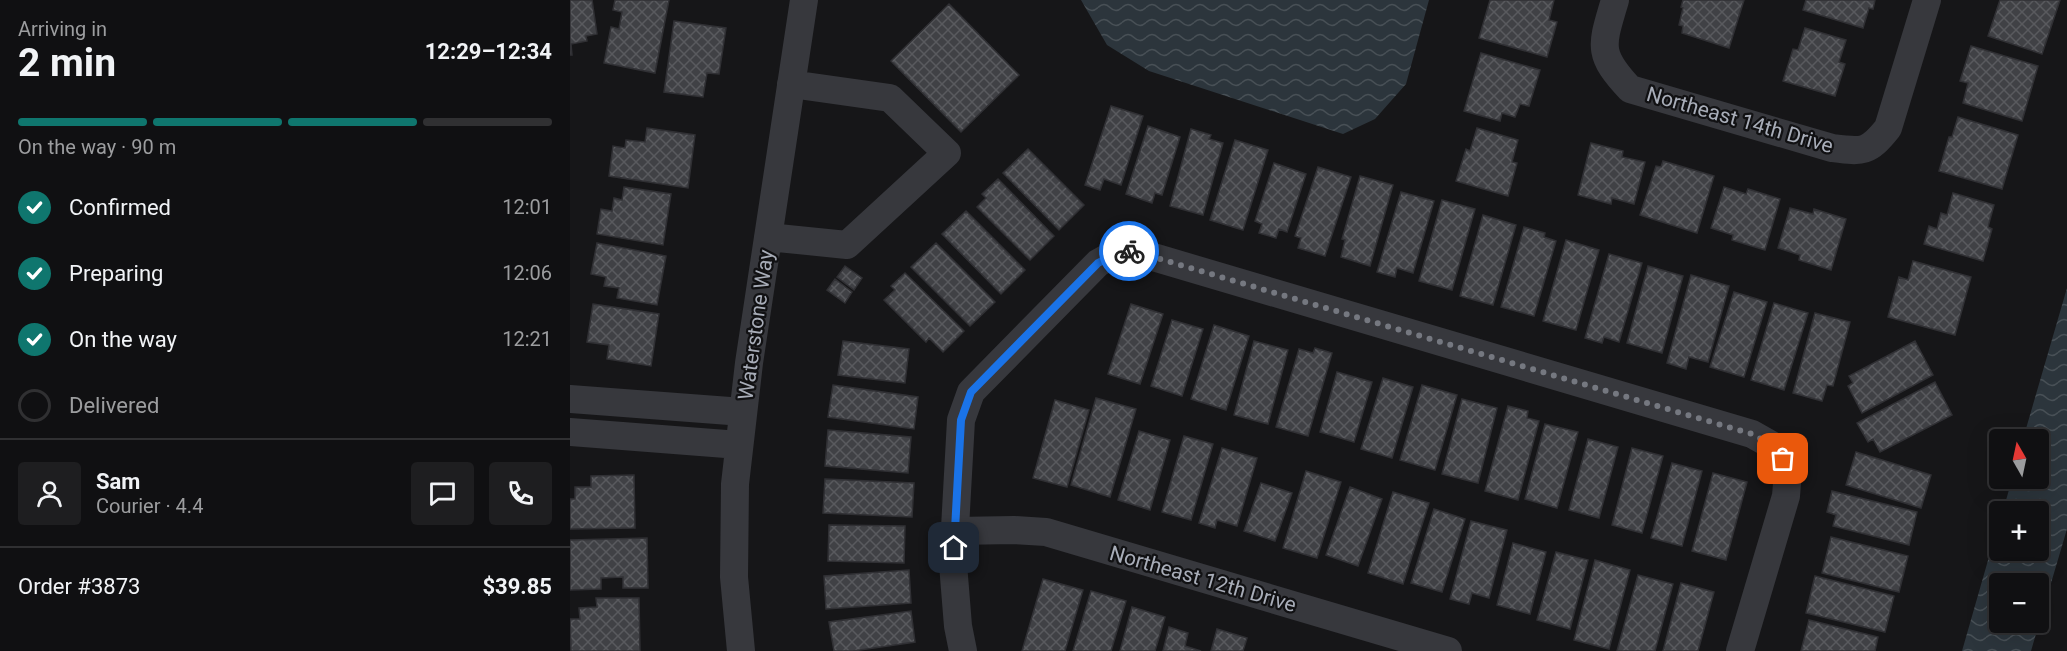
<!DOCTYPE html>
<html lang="en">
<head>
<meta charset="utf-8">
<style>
  :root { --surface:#101012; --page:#1e1e20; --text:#f1f3f6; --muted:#9c9d9f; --line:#303032; --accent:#0f766e }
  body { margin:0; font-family:Roboto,sans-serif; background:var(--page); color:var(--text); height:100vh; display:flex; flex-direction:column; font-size:22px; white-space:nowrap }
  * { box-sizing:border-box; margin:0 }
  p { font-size:20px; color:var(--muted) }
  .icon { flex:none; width:33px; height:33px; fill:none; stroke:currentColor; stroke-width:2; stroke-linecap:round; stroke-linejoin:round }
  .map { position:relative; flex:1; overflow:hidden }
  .side { display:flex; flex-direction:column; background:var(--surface); width:570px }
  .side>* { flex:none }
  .needle { width:39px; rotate:351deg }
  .fabs { position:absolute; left:1419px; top:429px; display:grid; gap:12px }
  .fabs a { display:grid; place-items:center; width:60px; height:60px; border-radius:6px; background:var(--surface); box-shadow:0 6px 24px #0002,0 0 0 2px var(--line); font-size:30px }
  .pin { position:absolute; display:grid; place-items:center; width:51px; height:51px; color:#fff; margin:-26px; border-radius:12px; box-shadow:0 3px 9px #0006 }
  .courier { position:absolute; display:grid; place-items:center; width:60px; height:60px; margin:-30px; border:4px solid #1a73e8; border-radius:50%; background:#fff; color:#222; box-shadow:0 2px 8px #0007 }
  .head em { font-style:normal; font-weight:700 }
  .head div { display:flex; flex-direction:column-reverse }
  .head { display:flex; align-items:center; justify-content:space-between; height:102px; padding:0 18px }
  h1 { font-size:39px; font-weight:700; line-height:45px }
  .bar { display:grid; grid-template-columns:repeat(4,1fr); gap:9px 6px; align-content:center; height:72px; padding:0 18px }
  .bar i { height:8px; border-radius:4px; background:var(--line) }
  .bar .selected { background:var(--accent) }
  .bar p { grid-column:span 4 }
  .line { display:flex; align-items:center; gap:15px; padding:0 18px; border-top:2px solid var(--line) }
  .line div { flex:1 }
  .round { display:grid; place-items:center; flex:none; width:63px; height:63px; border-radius:6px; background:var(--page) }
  ol { padding:0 18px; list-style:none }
  li { display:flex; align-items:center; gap:18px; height:66px }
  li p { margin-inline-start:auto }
  li .icon { padding:6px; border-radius:50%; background:var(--accent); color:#fff; stroke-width:4 }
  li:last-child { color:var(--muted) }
  li i { width:33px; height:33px; border:3px solid var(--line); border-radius:50% }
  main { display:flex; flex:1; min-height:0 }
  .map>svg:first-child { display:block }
</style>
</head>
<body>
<main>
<section class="side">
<div class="head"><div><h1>2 min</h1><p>Arriving in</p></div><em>12:29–12:34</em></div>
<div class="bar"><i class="selected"></i><i class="selected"></i><i class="selected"></i><i></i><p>On the way · 90 m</p></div>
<ol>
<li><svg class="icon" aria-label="check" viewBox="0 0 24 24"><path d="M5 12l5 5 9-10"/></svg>Confirmed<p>12:01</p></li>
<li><svg class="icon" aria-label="check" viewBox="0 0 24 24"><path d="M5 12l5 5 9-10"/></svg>Preparing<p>12:06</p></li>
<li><svg class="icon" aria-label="check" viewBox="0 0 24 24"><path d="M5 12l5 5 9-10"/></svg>On the way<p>12:21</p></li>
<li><i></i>Delivered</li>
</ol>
<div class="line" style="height:108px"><a class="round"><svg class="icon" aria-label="person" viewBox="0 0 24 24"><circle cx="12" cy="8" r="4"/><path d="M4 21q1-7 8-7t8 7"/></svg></a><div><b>Sam</b><p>Courier · 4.4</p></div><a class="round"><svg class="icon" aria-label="chat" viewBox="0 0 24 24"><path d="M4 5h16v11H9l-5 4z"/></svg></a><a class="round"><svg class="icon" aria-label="phone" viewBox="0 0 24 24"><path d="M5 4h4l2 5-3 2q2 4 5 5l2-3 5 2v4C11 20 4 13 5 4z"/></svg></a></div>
<div class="line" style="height:78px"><div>Order #3873</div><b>$39.85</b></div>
</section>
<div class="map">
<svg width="1497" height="651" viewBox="0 0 1497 651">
  <defs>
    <pattern id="water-waves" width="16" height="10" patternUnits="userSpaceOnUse" patternTransform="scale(1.5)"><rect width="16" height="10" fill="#2c353c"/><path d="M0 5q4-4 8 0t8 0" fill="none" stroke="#485056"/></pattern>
    <pattern id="building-cross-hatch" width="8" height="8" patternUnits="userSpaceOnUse" patternTransform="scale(1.5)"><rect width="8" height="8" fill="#404145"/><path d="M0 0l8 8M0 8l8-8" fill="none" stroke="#595a5e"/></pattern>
  </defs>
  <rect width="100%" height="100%" fill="#161618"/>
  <path fill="url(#water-waves)" fill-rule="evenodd" d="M511,0H859L836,84L805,119L773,134L579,71L537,45Z
    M1497,288V529L1461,651H1392L1429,522L1430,550H1468V512L1433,511L1442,479L1468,478V440L1453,439ZM1430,584H1468V622H1430Z"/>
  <path fill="url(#building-cross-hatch)" stroke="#303034" stroke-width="1.5" d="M0,0H22L27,34L16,36L17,41L1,44L2,55H0Z
    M45,0H99L85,73L34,63L41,27L49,29L52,12L43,10Z
    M920,0H984L979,20L987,22L977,57L909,38Z
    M1113,0H1174L1159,48L1112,33L1113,26L1109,25L1113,8L1111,7Z
    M1236,0H1305L1303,9L1299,8L1293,28L1233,10Z
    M1430,0H1490L1472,54L1418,36Z
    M379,4L449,75L391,132L321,61Z
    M104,21L156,28L149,74L137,73L133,97L94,92Z
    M1235,28L1276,40L1269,62L1275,64L1265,96L1213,81L1223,49L1228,50Z
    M1401,46L1468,66L1452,121L1393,103L1398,83L1390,81Z
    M911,53L970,70L959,106L950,104L945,117L932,113L930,121L894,111Z
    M541,106L573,116L551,185L534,179L530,190L515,185Z
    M1388,117L1448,135L1432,189L1369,171L1379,137H1382Z
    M578,126L610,137L592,195L585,193L582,203L556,194Z
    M77,128L125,135L118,188L39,176L43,146L55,148L56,140L75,142Z
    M907,128L948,140L942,162L947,163L938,196L886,181L896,149L900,151Z
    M621,129L641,135L639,139L653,143L633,215L600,206Z
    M665,140L698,150L673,230L640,220Z
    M1021,143L1053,151L1052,157L1075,162L1064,204L1042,198L1041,204L1008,195Z
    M458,149L514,205L489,230L433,173Z
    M1093,161L1144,176L1127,233L1070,215L1086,166L1091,167Z
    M704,163L736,174L717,232L709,229L706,238L689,233L692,224L685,221Z
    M748,167L781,177L755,256L728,248L731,238L725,236Z
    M790,176L823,185L800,266L771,257L775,240L772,239Z
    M428,179L484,236L460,260L407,207L416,198L412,194Z
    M54,187L101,194L93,245L27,234L31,209L42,211L44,198L52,200Z
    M1154,187L1176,194L1178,189L1210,199L1195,250L1162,240L1163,235L1141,228Z
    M831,192L864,201L843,273L827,268L825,277L807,272Z
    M1383,193L1424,205L1418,227L1422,229L1413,261L1354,244L1359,226L1367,229L1371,213L1377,215Z
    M872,200L905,209L882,290L849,281Z
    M1220,208L1243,214L1244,209L1276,219L1261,270L1229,260L1230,255L1208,248Z
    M396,211L455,270L431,294L372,234Z
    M913,215L946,225L923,305L890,296Z
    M954,227L975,233L974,237L986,241L964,316L931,307Z
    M996,240L1029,250L1006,330L973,321Z
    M27,243L96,256L87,305L47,298L49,288L34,286L36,277L21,274Z
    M366,243L425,302L400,326L341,267Z
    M1039,254L1072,263L1049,342L1034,337L1032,343L1015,338Z
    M1343,261L1401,277L1385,335L1318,317L1329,277L1338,280Z
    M275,266L292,278L284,290L267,277Z
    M1078,266L1113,276L1092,353L1057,343Z
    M335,273L394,331L373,352L359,338L356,342L314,300L325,290L321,286Z
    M1121,275L1159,286L1138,362L1119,357L1116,369L1097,363Z
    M265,279L282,292L275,303L257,290Z
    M1164,292L1197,302L1174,377L1140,367Z
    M1204,303L1238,313L1214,390L1181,380Z
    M23,304L89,314L81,366L37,359L39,345L17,342Z
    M561,304L593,314L570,384L538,374Z
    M1245,313L1280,322L1263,386L1257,385L1252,401L1223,393Z
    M602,320L633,329L612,396L581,386Z
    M644,325L679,336L656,410L621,399Z
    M273,341L339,349L335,383L268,375Z
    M684,341L718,350L698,424L664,415Z
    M1345,341L1363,375L1292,413L1278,386L1283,383L1279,376Z
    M745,348L762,353L738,436L706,427L729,349L743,353Z
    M767,372L802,382L784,442L750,432Z
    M813,378L843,387L822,458L791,449Z
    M1365,382L1382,415L1310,452L1303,439L1298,442L1287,423Z
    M263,385L348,397L344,429L258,417Z
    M852,385L887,395L865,470L830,460Z
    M526,398L566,409L540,497L501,485Z
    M892,399L927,408L908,483L872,474Z
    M485,400L519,410L497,487L463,478Z
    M938,406L958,411L957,418L969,421L948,500L915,491Z
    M975,424L1008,432L987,508L955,499Z
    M258,430L341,437L338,473L255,466Z
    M569,431L600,440L580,510L548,500Z
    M614,436L643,444L621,520L592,512Z
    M1018,439L1048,447L1029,518L999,510Z
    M652,448L687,458L667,526L647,520L645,528L629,523Z
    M1062,448L1093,456L1072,533L1042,525Z
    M1286,452L1361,475L1351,508L1276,485Z
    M1102,463L1132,471L1112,546L1081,538Z
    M736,471L771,482L747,558L713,548Z
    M1143,473L1177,482L1156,560L1122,551Z
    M64,475L65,528L0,529V499H5V487H21V476Z
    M255,479L344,483L342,517L253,513Z
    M691,483L722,493L705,541L674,531Z
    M780,487L812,499L788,566L756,555Z
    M1262,491L1347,512L1339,545L1263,526L1266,515L1257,512Z
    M823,492L859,503L833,584L798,573Z
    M864,509L895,519L872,592L841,583Z
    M901,521L937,530L919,598L902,593L899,604L880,599Z
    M259,525L335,526L334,563L258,561Z
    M1261,537L1338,556L1329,592L1252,573Z
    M77,538L78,588H53V577L31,578V589L0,590V540Z
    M943,543L976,552L960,614L927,605Z
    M986,552L1018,560L1000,629L967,620Z
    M1025,560L1060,570L1039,649L1004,640Z
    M339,570L341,603L256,609L254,576Z
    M1068,575L1103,584L1085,651H1047Z
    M1245,576L1324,596L1315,632L1236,613Z
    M473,579L513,590L495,651H452Z
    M1111,583L1144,592L1128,651H1093Z
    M521,591L556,601L541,651H503Z
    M26,598H69L70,651H1L0,619H10L9,608L27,607Z
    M562,607L595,617L585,651H550Z
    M341,611L345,642L283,651H264L259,622Z
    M1239,620L1308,637L1305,651H1231Z
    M599,627L618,633L615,646L631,651H593Z
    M647,629L677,638L673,651H641Z"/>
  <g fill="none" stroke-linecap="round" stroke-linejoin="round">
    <path stroke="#37383d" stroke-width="28" d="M1045,0C1032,45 1026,53 1060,89L1262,148C1293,152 1298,153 1318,128L1357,0
      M198,237L277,245L377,153L320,98L221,84
      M0,399L173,412
      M0,432L169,445
      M385,531L444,530L476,532L878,651
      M171,651L164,577L165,484L179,363L234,0
      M393,651L388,626L383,564L391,420L401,392L528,263L546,253L563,251L1182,434L1207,448L1218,471L1216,496L1170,651"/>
  </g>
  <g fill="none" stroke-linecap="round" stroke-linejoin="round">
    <path stroke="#757880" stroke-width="6" stroke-dasharray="0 10.8" d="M559,251H563L1182,434L1207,448L1213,459"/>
    <path stroke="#1a73e8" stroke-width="8" d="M384,548L391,420L401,392L528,263L546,254L559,251"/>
  </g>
  <g text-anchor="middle" stroke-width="4.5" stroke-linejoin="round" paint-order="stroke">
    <g font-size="21" fill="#a8adb8" stroke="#111113">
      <text transform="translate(1170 120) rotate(16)" y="7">Northeast 14th Drive</text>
      <text transform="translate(186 325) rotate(-82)" y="7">Waterstone Way</text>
      <text transform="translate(633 579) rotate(16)" y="7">Northeast 12th Drive</text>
    </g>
  </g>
</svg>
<div class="fabs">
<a><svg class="needle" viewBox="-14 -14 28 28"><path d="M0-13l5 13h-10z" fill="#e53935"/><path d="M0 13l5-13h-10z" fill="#9c9d9f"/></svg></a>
<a>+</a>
<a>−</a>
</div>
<div class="pin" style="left:1213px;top:459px;background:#ea580c"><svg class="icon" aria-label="bag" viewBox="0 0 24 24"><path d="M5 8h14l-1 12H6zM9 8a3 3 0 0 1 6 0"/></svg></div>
<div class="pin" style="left:384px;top:548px;background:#1f2937"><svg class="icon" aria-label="home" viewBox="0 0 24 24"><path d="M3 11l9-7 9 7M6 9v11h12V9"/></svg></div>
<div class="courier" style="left:559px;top:251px"><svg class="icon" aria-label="bike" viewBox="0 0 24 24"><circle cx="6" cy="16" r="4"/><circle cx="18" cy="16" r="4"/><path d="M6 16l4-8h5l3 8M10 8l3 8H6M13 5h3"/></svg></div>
</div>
</main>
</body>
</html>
